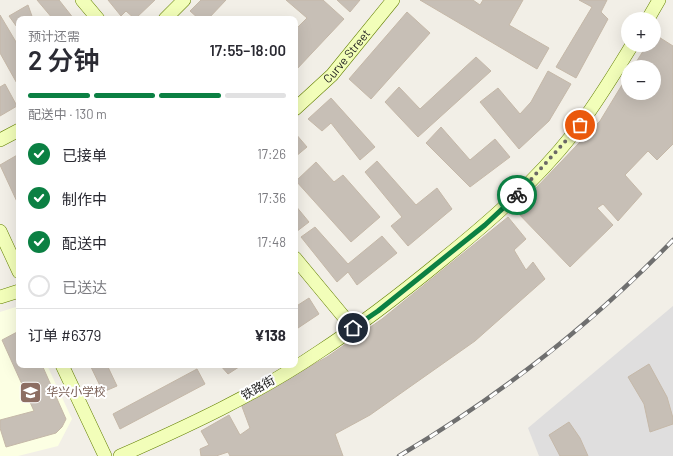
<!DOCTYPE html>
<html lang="zh">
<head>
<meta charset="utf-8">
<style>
  :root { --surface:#fff; --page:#f7f7f7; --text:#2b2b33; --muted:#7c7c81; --line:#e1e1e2; --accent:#0b8043 }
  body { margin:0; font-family:Barlow,"Noto Sans SC",sans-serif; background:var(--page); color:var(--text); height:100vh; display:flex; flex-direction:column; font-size:15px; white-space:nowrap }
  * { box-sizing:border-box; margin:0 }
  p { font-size:13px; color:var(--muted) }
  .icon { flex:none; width:22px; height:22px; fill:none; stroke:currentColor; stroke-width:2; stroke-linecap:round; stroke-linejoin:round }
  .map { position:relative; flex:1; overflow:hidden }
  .drawer { position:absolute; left:16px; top:16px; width:282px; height:352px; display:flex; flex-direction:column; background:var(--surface); border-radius:8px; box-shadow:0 4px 16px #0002 }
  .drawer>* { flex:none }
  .controls { position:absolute; left:621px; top:12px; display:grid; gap:8px }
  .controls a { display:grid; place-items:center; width:40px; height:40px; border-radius:50%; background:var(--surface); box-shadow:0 4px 16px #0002; font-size:20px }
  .pin { position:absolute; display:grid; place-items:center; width:34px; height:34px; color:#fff; margin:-17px; border:2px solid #fff; border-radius:50%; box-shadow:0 1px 4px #0007 }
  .courier { position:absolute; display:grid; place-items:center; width:40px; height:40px; margin:-20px; border:3px solid #0b8043; border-radius:50%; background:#fff; color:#222; box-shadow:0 1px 5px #0007 }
  .head em { font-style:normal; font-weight:600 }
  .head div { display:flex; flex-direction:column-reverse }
  .head { display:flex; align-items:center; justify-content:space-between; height:68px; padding:0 12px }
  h1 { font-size:26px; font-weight:600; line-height:30px }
  .bar { display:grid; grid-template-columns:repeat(4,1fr); gap:6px 4px; align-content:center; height:48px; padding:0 12px }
  .bar i { height:5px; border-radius:3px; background:var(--line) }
  .bar .active { background:var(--accent) }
  .bar p { grid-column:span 4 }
  .line { display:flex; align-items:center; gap:10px; padding:0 12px; border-top:1px solid var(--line) }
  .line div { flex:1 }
  ol { padding:0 12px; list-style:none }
  li { display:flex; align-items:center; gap:12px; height:44px }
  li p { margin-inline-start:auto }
  li .icon { padding:4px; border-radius:50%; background:var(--accent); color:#fff; stroke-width:4 }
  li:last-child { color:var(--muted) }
  li i { width:22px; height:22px; border:2px solid var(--line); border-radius:50% }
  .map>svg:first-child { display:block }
</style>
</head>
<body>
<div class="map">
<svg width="673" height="456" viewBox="0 0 673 456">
  <rect width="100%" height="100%" fill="#f2efe7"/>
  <path fill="#dfdede" d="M673,306V456H539L528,428Z"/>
  <path fill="#fcffe3" d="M19,306V365H47L72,419L58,446L18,456H0V312Z"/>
  <path fill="#c7bfb6" stroke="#c5b8a8" d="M37,0H59L74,19H53Z
    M108,0H155L135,19L126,11L121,16Z
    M201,0H226L208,19H199L190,11Z
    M286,0H323L344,19L296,70L295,30L307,18Z
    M337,0H360L350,12Z
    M420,0H473L480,5L483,0H523L509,25L549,48L537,69Z
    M579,0H607L601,12L608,19L576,78L556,67L592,7Z
    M28,5L33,19H19V30L9,16Z
    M407,12L430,33L371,99L349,79Z
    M0,15L19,47V87L0,53Z
    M654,34L673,46V144L657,160L648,151L625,175L642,194L618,221L603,204L597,208L613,225L570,267L515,210L600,121L628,75V93H654V67H633L647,45H654Z
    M476,57L491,71L418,137L385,102L399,87L420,109Z
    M548,71L571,84L549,121L519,149L480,102L498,88L520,114L531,102Z
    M5,84L17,106L0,116V87Z
    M331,98L375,147L360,160L331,123L322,131L308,119Z
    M441,127L470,160L495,139L510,157L470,187L426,143Z
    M295,133L307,147L295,157Z
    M19,154V206L0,165Z
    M377,161L416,205L437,188L452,209L408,246L391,226L402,217L365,172Z
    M316,162L334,182L343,175L380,217L351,242L296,181Z
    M295,205L309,222L296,232L295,231Z
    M508,217L526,239L514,250L526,270L533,262L545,279L475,341L370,415L335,434L343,456H230L228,452L216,456H201L200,449L209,445L201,431L229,415L240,435L250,428L241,404L327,357L382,319Z
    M315,227L348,264L382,236L397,253L357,285L348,272L337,282L301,237Z
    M309,298L319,314L295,330V307Z
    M19,331V365H42L66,419L62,427L56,433L6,447L0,428V420L34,411L2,340Z
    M649,364L667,397L673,418V424L650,432L644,404L628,377Z
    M90,365H107L117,386L103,392Z
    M220,365H242L228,374Z
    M197,369L205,384L120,429L113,414Z
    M569,422L580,438L588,456H560L549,435Z"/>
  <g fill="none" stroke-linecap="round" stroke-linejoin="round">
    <defs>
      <g id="secondary">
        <path d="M82,0L98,19"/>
        <path d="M165,19L184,0"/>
        <path d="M648,19L659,0"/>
        <path id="s1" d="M295,109L332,75L393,0"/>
        <path d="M0,140L19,130"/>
        <path d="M0,231L19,272"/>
        <path d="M295,258L353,328"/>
        <path d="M0,297L19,291"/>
        <path d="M62,365L105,456"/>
        <path d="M120,456C188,426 257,394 319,352C362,324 403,292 442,260C489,222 535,182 573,134C595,106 613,76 632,45"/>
      </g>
    </defs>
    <use href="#secondary" stroke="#638000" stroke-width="14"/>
    <use href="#secondary" stroke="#f2feb9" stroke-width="13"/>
    <defs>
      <path id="rail" d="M399,456C501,395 590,326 673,240"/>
    </defs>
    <use href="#rail" stroke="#6f6f6f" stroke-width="4.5"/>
    <use href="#rail" stroke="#fff" stroke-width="3" stroke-dasharray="9" stroke-linecap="butt"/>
  </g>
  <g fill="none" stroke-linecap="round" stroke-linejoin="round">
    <path stroke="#6a6966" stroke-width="4" stroke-dasharray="0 7.2" d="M517,195L580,125"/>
    <path stroke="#0b8043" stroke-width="5" d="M353,328L378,311L485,225L517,195"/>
  </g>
  <defs>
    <symbol id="school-square" viewBox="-11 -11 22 22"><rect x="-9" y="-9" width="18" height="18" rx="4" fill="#8d6e63" stroke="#fff"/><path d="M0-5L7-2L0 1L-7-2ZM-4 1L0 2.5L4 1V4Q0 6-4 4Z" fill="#fff"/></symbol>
  </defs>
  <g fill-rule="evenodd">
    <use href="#school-square" x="18" y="380" width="25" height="25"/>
  </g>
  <g text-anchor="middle" stroke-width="4" stroke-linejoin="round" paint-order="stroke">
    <g font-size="12" fill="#212121" stroke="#fff">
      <text dy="4" stroke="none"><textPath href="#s1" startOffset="74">Curve Street</textPath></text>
      <text transform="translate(258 388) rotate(-29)" y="4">铁路街</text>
    </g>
    <g font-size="12" fill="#785e54" stroke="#fff" text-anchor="start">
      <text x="46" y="396">华兴小学校</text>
    </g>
  </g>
</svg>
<div class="controls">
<a>+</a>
<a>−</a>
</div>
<div class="pin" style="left:580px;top:125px;background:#ea580c"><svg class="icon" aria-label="bag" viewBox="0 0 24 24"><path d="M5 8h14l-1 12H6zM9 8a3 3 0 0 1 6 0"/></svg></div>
<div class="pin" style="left:353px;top:328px;background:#1f2937"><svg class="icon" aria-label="home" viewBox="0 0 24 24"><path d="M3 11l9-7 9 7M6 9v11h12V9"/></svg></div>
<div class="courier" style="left:517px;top:195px"><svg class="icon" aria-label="bike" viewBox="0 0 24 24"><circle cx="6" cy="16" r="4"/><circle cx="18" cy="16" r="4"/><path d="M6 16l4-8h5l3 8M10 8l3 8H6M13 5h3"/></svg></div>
<section class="drawer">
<div class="head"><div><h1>2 分钟</h1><p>预计还需</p></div><em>17:55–18:00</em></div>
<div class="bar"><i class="active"></i><i class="active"></i><i class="active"></i><i></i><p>配送中 · 130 m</p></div>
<ol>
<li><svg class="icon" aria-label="check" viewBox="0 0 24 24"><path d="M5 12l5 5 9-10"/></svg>已接单<p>17:26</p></li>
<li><svg class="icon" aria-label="check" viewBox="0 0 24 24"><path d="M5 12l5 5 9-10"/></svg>制作中<p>17:36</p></li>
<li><svg class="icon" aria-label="check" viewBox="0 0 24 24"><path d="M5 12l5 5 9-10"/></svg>配送中<p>17:48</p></li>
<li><i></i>已送达</li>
</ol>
<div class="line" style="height:52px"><div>订单 #6379</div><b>¥138</b></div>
</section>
</div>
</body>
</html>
